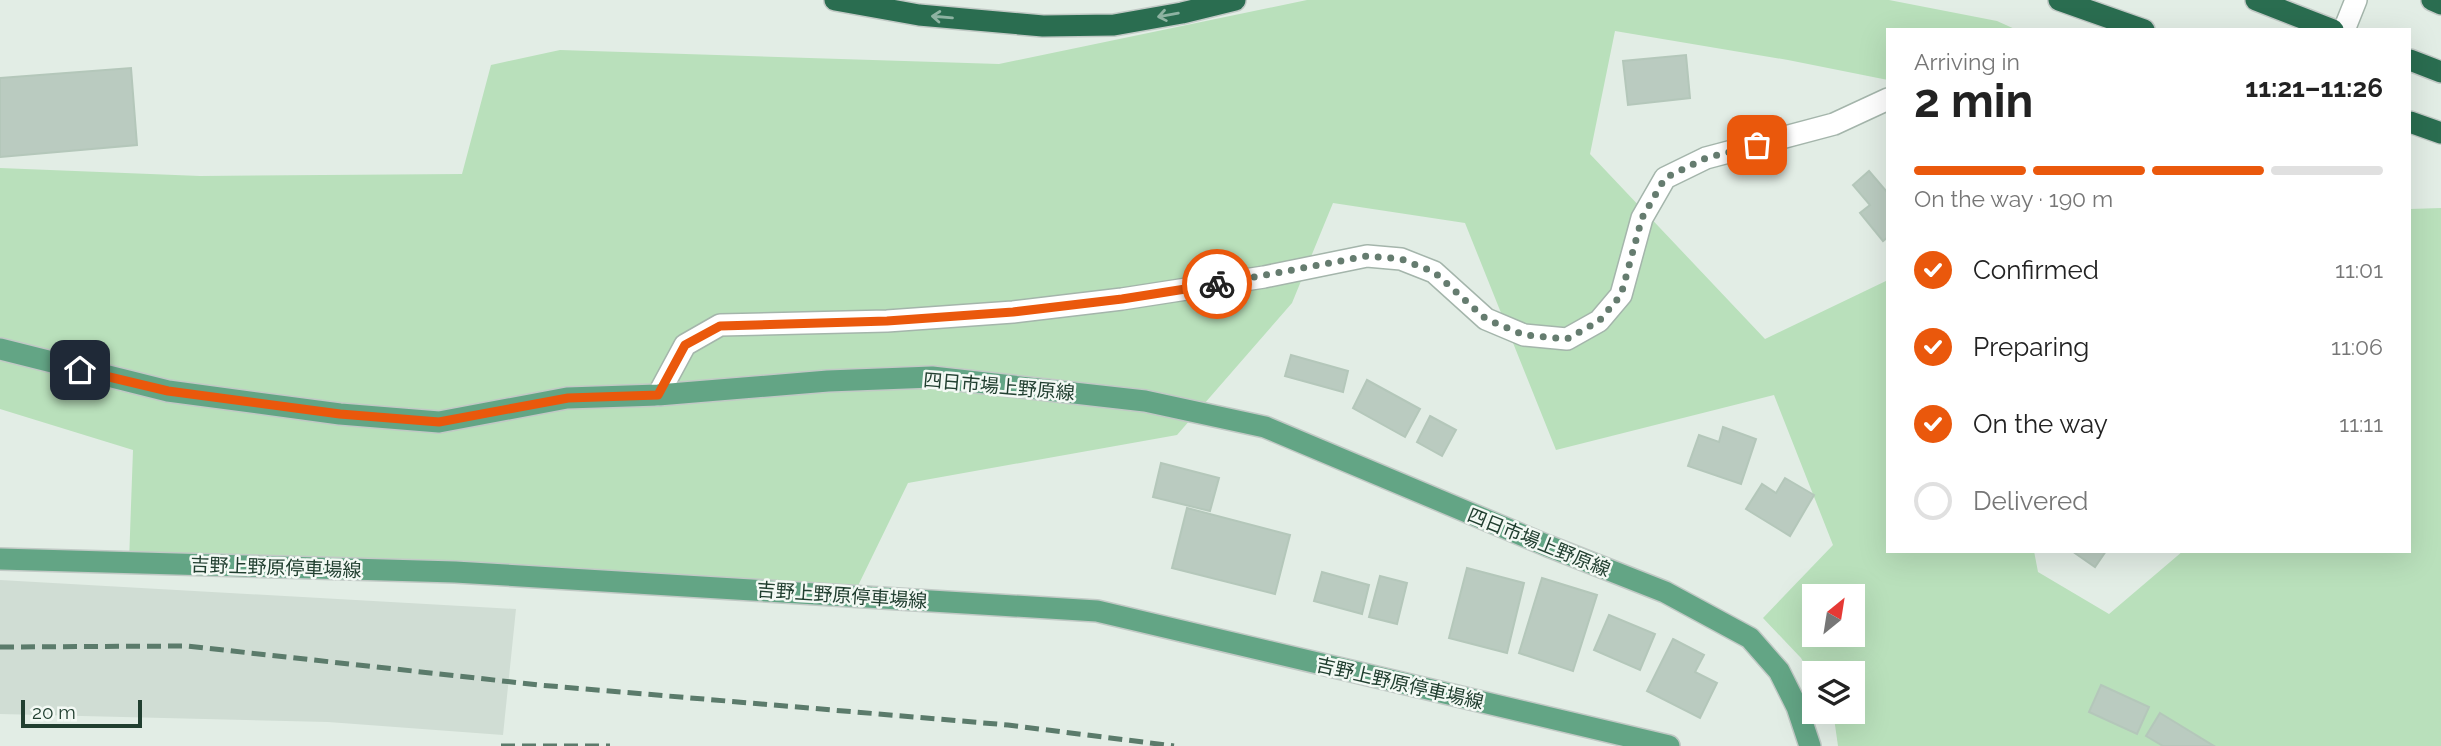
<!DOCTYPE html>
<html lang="en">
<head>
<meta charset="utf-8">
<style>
  :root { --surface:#fff; --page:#f6f6f6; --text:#222; --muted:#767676; --line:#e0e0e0; --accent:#ea580c }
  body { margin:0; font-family:Raleway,"Noto Sans JP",sans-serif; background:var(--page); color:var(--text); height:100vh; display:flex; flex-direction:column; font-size:26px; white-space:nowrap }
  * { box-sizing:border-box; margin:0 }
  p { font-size:23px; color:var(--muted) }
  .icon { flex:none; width:38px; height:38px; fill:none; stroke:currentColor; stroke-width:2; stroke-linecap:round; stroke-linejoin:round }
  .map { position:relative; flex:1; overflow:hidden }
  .side { position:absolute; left:1886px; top:28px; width:525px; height:525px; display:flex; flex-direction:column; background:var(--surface); border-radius:0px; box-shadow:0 7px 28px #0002 }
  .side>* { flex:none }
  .needle { width:46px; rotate:30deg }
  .controls { position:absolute; left:1802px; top:584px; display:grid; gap:14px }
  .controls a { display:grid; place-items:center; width:63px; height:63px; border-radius:0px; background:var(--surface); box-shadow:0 7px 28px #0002; font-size:35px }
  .scale { position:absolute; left:21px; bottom:18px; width:121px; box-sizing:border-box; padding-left:7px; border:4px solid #213f30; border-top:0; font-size:19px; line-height:24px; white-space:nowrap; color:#213f30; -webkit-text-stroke:5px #f3f9f4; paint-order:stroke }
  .pin { position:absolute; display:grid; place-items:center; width:60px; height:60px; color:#fff; margin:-30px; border-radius:14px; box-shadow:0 4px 10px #0006 }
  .courier { position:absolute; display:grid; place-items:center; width:70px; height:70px; margin:-35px; border:5px solid #ea580c; border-radius:50%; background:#fff; color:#222; box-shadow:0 2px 9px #0007 }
  .summary em { font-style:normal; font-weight:700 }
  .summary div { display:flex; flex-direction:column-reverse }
  .summary { display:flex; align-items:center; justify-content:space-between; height:119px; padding:0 28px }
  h1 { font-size:46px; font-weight:700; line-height:52px }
  .bar { display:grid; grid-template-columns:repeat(4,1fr); gap:10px 7px; align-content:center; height:84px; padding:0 28px }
  .bar i { height:9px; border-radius:5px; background:var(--line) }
  .bar .active { background:var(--accent) }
  .bar p { grid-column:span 4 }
  ol { padding:0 28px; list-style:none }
  li { display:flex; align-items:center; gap:21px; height:77px }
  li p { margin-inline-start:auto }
  li .icon { padding:7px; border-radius:50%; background:var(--accent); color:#fff; stroke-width:4 }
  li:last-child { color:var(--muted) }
  li i { width:38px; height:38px; border:4px solid var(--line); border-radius:50% }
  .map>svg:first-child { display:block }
</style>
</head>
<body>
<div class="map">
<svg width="2441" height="746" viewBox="0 0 2441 746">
  <rect width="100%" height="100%" fill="#e2ede5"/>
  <path fill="#d0ddd4" d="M0,580L516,609L503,735L328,722L0,714Z"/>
  <path fill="#b9e0bb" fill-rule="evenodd" d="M1307,0H1889L1997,21L2017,30H1888V80L1788,60L1615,31L1590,154L1765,339L1888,280V551H2034L2038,572L2109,614L2183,551H2410V209L2441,208V746H1838L1834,718L1831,712H1853V674H1815V683L1801,658L1763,618L1833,545L1774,395L1556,450L1465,223L1333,203L1292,303L1177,435L908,483L853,596L129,562L133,450L0,409V168L200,176L462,174L491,65L560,50L999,64ZM1815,597H1853V635H1815Z"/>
  <path fill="#bacbc0" stroke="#b4c7ba" stroke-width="2" d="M1686,55L1690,98L1628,105L1623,61Z
    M131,68L137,145L0,157V78Z
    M1869,171L1888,193V237L1883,241L1860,213L1870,205L1853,185Z
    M1291,355L1348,371L1343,392L1285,376Z
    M1367,380L1420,409L1405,437L1353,408Z
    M1430,416L1456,430L1442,456L1417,442Z
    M1723,427L1756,439L1741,484L1688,466L1699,435L1719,442Z
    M1161,463L1219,478L1210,511L1153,497Z
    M1785,478L1814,495L1790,536L1746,509L1762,484L1776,493Z
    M1187,508L1290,535L1275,594L1172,568Z
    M2072,551H2106L2095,567Z
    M1467,568L1524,583L1507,653L1449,638Z
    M1322,572L1369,585L1362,614L1314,601Z
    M1380,576L1407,583L1397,624L1369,617Z
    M1542,578L1597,595L1573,671L1519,653Z
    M1609,615L1655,634L1640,670L1594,650Z
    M1673,639L1704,655L1695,672L1717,683L1700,718L1647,691Z
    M2101,685L2149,707L2137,734L2089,712Z
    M2160,713L2214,746H2163L2146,736Z"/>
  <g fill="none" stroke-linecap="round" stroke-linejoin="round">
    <defs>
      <path id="minor" d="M2344,30L2356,0
        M658,395L685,345L720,325L887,321L1013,312L1122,299L1264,277L1367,256L1401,259L1434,272L1486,319L1524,335L1567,339L1599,321L1621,295L1642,218L1665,178L1706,158L1834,124L1888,99"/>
      <path id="major" d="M0,349L168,391L340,414L439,422L567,398L658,395L828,381L932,377L1145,401L1265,427L1548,546L1665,592L1750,638L1779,671L1797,707L1810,746
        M0,559L455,572L1097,611L1669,746"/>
      <path id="highway" d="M835,0L919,15L1043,26L1114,25L1182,13L1235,0
        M2059,0L2144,30
        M2256,0L2333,30
        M2432,0L2441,4
        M2410,60L2441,72
        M2410,122L2441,133"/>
    </defs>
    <use href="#minor" stroke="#a4b5ab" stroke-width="24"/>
    <use href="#major" stroke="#c1c9c5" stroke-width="24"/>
    <use href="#highway" stroke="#c1c9c5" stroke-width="24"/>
    <use href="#minor" stroke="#fff" stroke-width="21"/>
    <use href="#major" stroke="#63a585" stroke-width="21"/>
    <use href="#highway" stroke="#2a6d50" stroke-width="21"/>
    <path stroke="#5b7b6b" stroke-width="5" stroke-dasharray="14 7" stroke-linecap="butt" d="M0,647L187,646L539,685L1008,725L1174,746
      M501,746H610"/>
  </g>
  <defs><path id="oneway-shaft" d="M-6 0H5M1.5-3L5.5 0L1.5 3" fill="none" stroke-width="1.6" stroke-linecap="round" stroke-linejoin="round" transform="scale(1.75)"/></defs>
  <g stroke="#8eb3a2">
    <use href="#oneway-shaft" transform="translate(1168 15) rotate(170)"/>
    <use href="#oneway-shaft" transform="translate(942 17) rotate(-175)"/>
  </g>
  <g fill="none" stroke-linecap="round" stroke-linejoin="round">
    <path stroke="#657c6f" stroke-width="7" stroke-dasharray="0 12.6" d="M1217,284L1367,256L1401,259L1434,272L1486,319L1524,335L1567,339L1599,321L1621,295L1642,218L1665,178L1706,158L1757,145"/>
    <path stroke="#ea580c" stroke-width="9" d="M80,370L168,391L340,414L439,422L568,398L658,395L685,345L720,326L887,321L1013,312L1122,299L1217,284"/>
  </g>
  <g text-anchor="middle" stroke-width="5" stroke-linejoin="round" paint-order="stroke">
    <g font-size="19" fill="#213f30" stroke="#f3f9f4">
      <text transform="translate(999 386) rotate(5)" y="7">四日市場上野原線</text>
      <text transform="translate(1539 542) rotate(22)" y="7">四日市場上野原線</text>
      <text transform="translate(276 567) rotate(2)" y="7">吉野上野原停車場線</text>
      <text transform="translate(842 595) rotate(4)" y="7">吉野上野原停車場線</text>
      <text transform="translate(1400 683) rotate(13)" y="7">吉野上野原停車場線</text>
    </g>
  </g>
</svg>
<div class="controls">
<a><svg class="needle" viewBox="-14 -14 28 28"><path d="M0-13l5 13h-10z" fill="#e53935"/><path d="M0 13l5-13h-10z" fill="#767676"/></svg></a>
<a><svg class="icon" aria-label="layers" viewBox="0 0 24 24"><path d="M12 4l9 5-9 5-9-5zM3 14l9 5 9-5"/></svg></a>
</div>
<div class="scale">20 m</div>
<div class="pin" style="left:1757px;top:145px;background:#ea580c"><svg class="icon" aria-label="bag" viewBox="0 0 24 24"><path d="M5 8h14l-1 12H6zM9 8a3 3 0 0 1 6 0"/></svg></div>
<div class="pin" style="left:80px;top:370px;background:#1f2937"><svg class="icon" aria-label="home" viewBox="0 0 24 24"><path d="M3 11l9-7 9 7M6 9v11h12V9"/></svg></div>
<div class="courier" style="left:1217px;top:284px"><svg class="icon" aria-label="bike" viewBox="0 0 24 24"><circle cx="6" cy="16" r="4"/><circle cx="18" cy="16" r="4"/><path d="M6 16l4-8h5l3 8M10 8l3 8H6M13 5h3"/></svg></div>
<section class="side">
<div class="summary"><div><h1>2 min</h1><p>Arriving in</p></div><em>11:21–11:26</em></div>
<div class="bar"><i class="active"></i><i class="active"></i><i class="active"></i><i></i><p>On the way · 190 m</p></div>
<ol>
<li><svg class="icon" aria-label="check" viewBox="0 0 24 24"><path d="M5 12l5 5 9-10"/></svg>Confirmed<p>11:01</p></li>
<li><svg class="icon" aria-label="check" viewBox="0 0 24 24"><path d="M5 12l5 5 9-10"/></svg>Preparing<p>11:06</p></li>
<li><svg class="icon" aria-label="check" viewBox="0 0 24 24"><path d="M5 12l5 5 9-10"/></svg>On the way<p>11:11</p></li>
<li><i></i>Delivered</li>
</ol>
</section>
</div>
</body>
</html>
